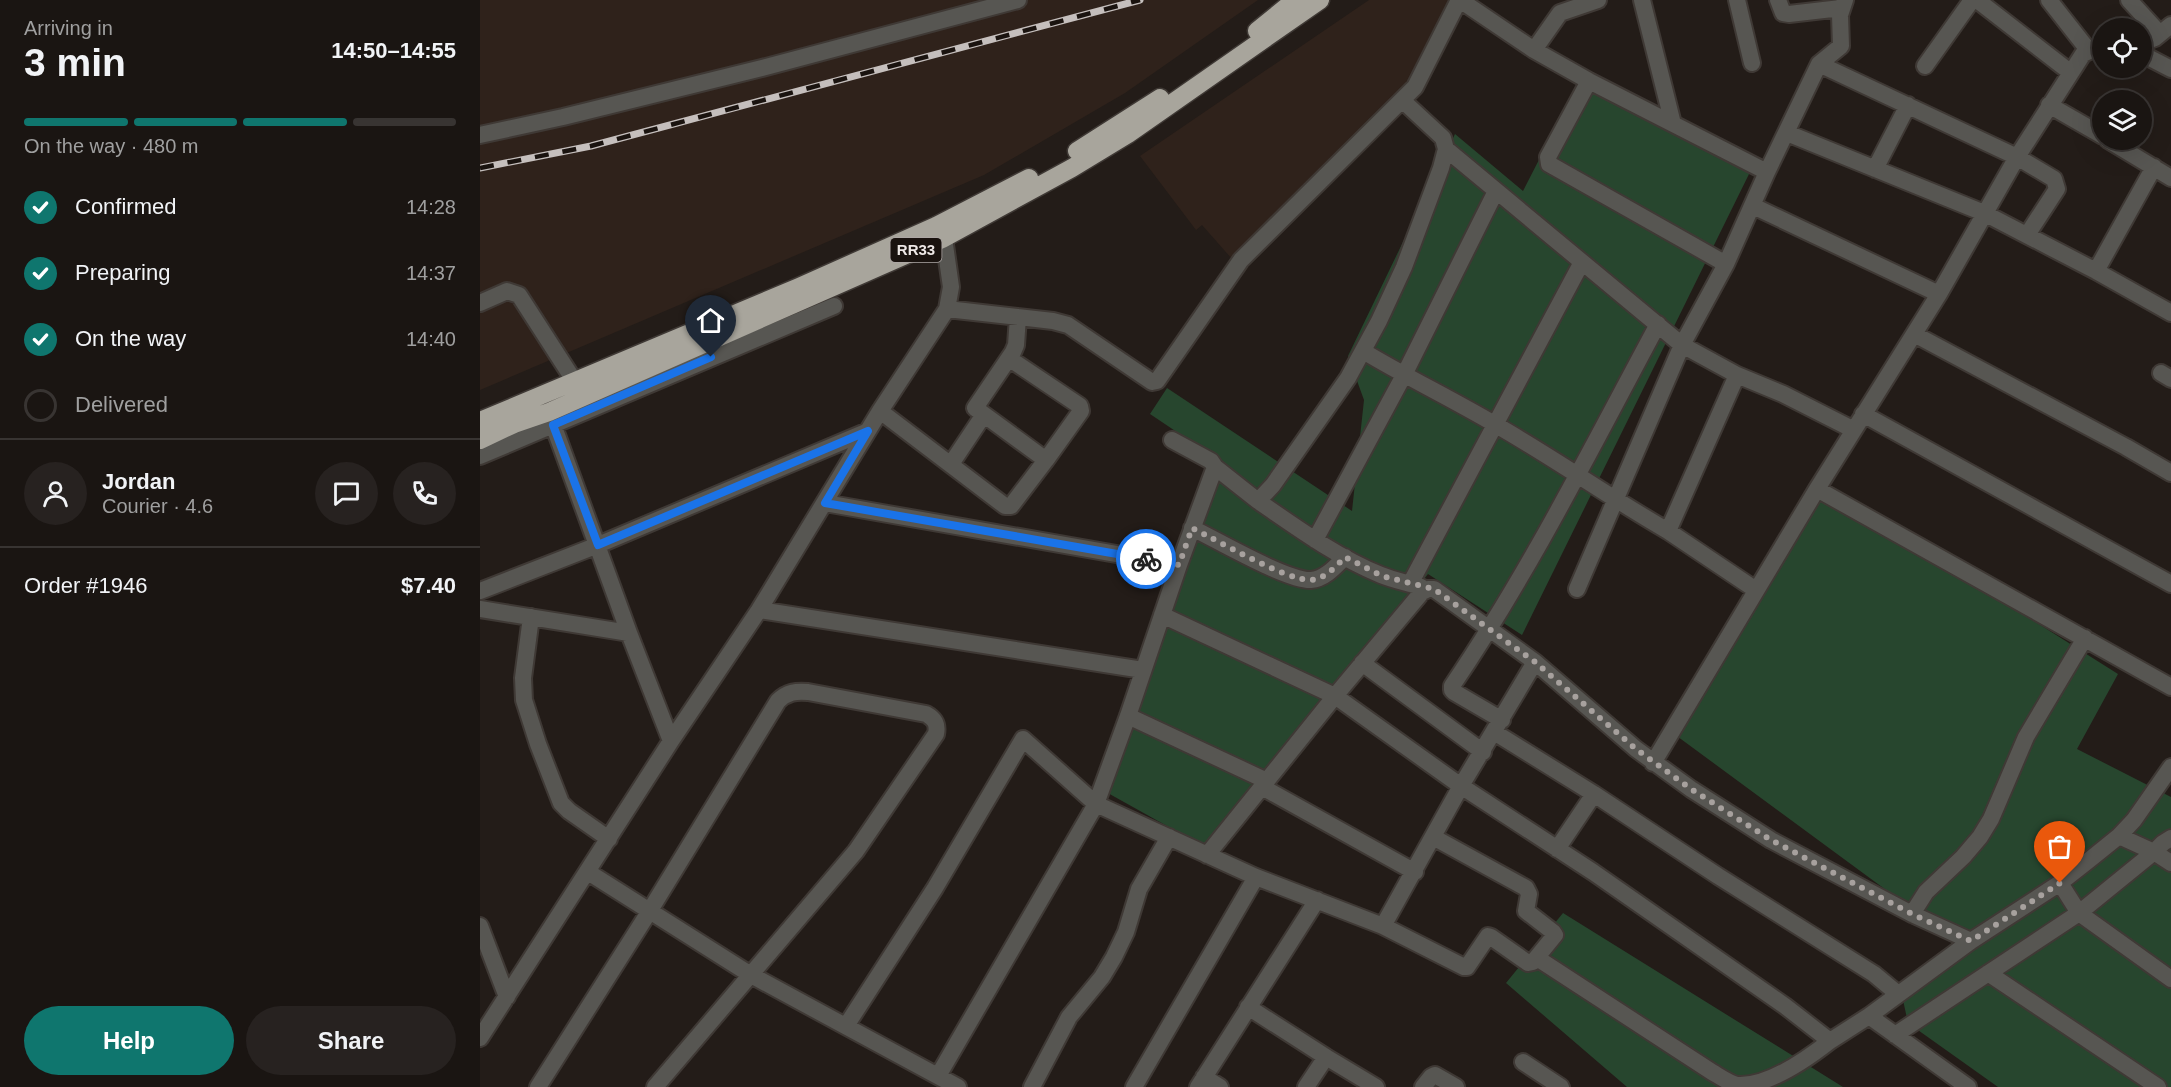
<!DOCTYPE html>
<html lang="en">
<head>
<meta charset="utf-8">
<style>
  :root { --surface:#1a1512; --page:#272220; --text:#f1f3f6; --muted:#9f9f9f; --line:#383432; --accent:#0f766e }
  body { margin:0; font-family:Arial,sans-serif; background:var(--page); color:var(--text); height:100vh; display:flex; flex-direction:column; font-size:22px; white-space:nowrap }
  * { box-sizing:border-box; margin:0 }
  p { font-size:20px; color:var(--muted) }
  .icon { flex:none; width:33px; height:33px; fill:none; stroke:currentColor; stroke-width:2; stroke-linecap:round; stroke-linejoin:round }
  .map { position:relative; flex:1; overflow:hidden }
  .details { display:flex; flex-direction:column; background:var(--surface); width:480px }
  .details>* { flex:none }
  .fabs { position:absolute; left:1612px; top:18px; display:grid; gap:12px }
  .fabs a { display:grid; place-items:center; width:60px; height:60px; border-radius:50%; background:var(--surface); box-shadow:0 6px 24px #0002,0 0 0 2px var(--line); font-size:30px }
  .pin { position:absolute; display:grid; place-items:center; width:51px; height:51px; color:#fff; margin:-62px -26px; border-radius:50% 50% 50% 0; rotate:-45deg; box-shadow:0 0 6px #0007 }
  .pin .icon { rotate:45deg }
  .courier { position:absolute; display:grid; place-items:center; width:60px; height:60px; margin:-30px; border:4px solid #1a73e8; border-radius:50%; background:#fff; color:#222; box-shadow:0 2px 8px #0007 }
  .headline em { font-style:normal; font-weight:600 }
  .headline div { display:flex; flex-direction:column-reverse }
  .headline { display:flex; align-items:center; justify-content:space-between; height:102px; padding:0 24px }
  h1 { font-size:39px; font-weight:600; line-height:45px }
  .bar { display:grid; grid-template-columns:repeat(4,1fr); gap:9px 6px; align-content:center; height:72px; padding:0 24px }
  .bar i { height:8px; border-radius:4px; background:var(--line) }
  .bar .selected { background:var(--accent) }
  .bar p { grid-column:span 4 }
  .line { display:flex; align-items:center; gap:15px; padding:0 24px; border-top:2px solid var(--line) }
  .line div { flex:1 }
  .round { display:grid; place-items:center; flex:none; width:63px; height:63px; border-radius:32px; background:var(--page) }
  ol { padding:0 24px; list-style:none }
  li { display:flex; align-items:center; gap:18px; height:66px }
  li p { margin-inline-start:auto }
  li .icon { padding:6px; border-radius:50%; background:var(--accent); color:#fff; stroke-width:4 }
  li:last-child { color:var(--muted) }
  li i { width:33px; height:33px; border:3px solid var(--line); border-radius:50% }
  .action { display:flex; gap:12px; margin-top:auto; padding:12px 24px }
  .action a { flex:1; height:69px; border-radius:36px; background:var(--accent); color:#fff; font-size:24px; font-weight:600; line-height:69px; text-align:center }
  .action a+a { background:var(--page); color:var(--text) }
  main { display:flex; flex:1; min-height:0 }
  .map>svg:first-child { display:block }
</style>
</head>
<body>
<main>
<section class="details">
<div class="headline"><div><h1>3 min</h1><p>Arriving in</p></div><em>14:50–14:55</em></div>
<div class="bar"><i class="selected"></i><i class="selected"></i><i class="selected"></i><i></i><p>On the way · 480 m</p></div>
<ol>
<li><svg class="icon" aria-label="check" viewBox="0 0 24 24"><path d="M5 12l5 5 9-10"/></svg>Confirmed<p>14:28</p></li>
<li><svg class="icon" aria-label="check" viewBox="0 0 24 24"><path d="M5 12l5 5 9-10"/></svg>Preparing<p>14:37</p></li>
<li><svg class="icon" aria-label="check" viewBox="0 0 24 24"><path d="M5 12l5 5 9-10"/></svg>On the way<p>14:40</p></li>
<li><i></i>Delivered</li>
</ol>
<div class="line" style="height:108px"><a class="round"><svg class="icon" aria-label="person" viewBox="0 0 24 24"><circle cx="12" cy="8" r="4"/><path d="M4 21q1-7 8-7t8 7"/></svg></a><div><b>Jordan</b><p>Courier · 4.6</p></div><a class="round"><svg class="icon" aria-label="chat" viewBox="0 0 24 24"><path d="M4 5h16v11H9l-5 4z"/></svg></a><a class="round"><svg class="icon" aria-label="phone" viewBox="0 0 24 24"><path d="M5 4h4l2 5-3 2q2 4 5 5l2-3 5 2v4C11 20 4 13 5 4z"/></svg></a></div>
<div class="line" style="height:78px"><div>Order #1946</div><b>$7.40</b></div>
<div class="action"><a>Help</a><a>Share</a></div>
</section>
<div class="map">
<svg width="1691" height="1087" viewBox="0 0 1691 1087">
  <rect width="100%" height="100%" fill="#231c18"/>
  <path fill="#2f221b" d="M0,0H778L645,93L504,175L0,390Z
    M889,0H975L940,94L760,268L722,225L716,230L660,156Z"/>
  <path fill="#27462e" d="M1103,74L1271,170L1042,635L948,574L730,850L626,792L704,568L746,465L670,414L687,388L872,511L884,400L868,356L975,134L1043,191Z
    M1343,488L1638,674L1597,749L1691,797V1087H1518L1428,1023L1423,1000L1474,940L1190,731Z
    M1083,913L1363,1087H1147L1026,983Z"/>
  <g fill="none" stroke-linecap="round" stroke-linejoin="round">
    <defs>
      <path id="minor" d="M980,0L1054,50L1109,81L1287,172
        M1162,0L1193,124
        M1257,0L1272,63
        M1298,0L1303,13L1309,14L1361,8
        M1497,0L1590,72
        M1569,0L1609,51
        M1649,0L1680,34
        M1662,43L1675,38L1691,25
        M1054,50L1080,13L1118,0
        M1662,54L1691,69
        M1339,64L1537,157L1574,179L1577,189L1547,235
        M1445,66L1492,0
        M1109,81L1068,157L1069,164L1246,264
        M1569,105L1623,136
        M1307,133L1504,213L1616,271L1691,313
        M0,135L83,117L282,68L538,0
        M1628,140L1691,178
        M966,149L1202,345L1257,375L1303,394L1374,430
        M1395,169L1428,105
        M1273,206L1459,294
        M1616,271L1674,167
        M0,303L27,291L39,295L95,382
        M467,309L573,321L588,325L672,382L677,381L761,260L935,87L979,0
        M1434,334L1646,447L1691,473
        M883,351C926,377 972,399 1016,425C1074,458 1129,497 1188,531
        M530,359L600,406L601,411L566,460L495,408L533,352L536,345L538,317
        M1681,373L1691,379
        M1257,375L1188,531L1276,590
        M400,411L525,506H531L566,460
        M1383,414L1691,584
        M70,416L149,633L191,741
        M0,456L354,306
        M471,464L503,416
        M735,467L778,501L793,485L868,378L899,321L924,267L961,168L966,149L963,138L922,100
        M1337,489L1691,687
        M778,501C817,528 857,557 901,575C913,580 928,583 941,587
        M345,503L699,565
        M712,528C737,540 807,581 831,580C845,579 856,566 865,557
        M835,540L924,375L1016,191
        M930,584L1102,262
        M1097,589L1202,345L1246,264L1287,172L1339,64L1361,46L1360,15L1365,0
        M0,591L118,545L388,431
        M0,609L149,633
        M279,610L663,670
        M682,615L855,696L981,786L1113,872L1305,1006L1350,1041L1389,1016L1491,941L1580,883L1608,861L1639,836L1654,820L1691,767
        M51,617L43,678L44,700L58,744L81,803L89,811L129,839
        M882,663L1003,752
        M648,716L787,781
        M1022,720L974,692L972,690V686C1050,571 1112,447 1178,324
        M1014,732L1114,794L1238,876L1394,974L1418,994
        M1173,763L1337,489L1459,294L1537,157L1603,54L1611,50H1623
        M782,787L935,872
        M1639,836L1674,852L1691,863
        M1077,849L1114,794
        M727,855L855,696L942,592L948,589H954L1055,662L1156,749L1211,789L1291,840L1432,914L1491,941
        M108,872L271,975L478,1087
        M1580,883L1599,913L1691,979
        M1432,914L1446,892L1483,857L1500,837L1511,819L1546,737L1605,638
        M0,926L27,997
        M903,926L981,786L1055,662
        M1057,958L1232,1072C1239,1076 1249,1083 1257,1085C1288,1087 1327,1059 1350,1041
        M1508,973L1678,1087
        M768,1007L846,1057L896,1087
        M1389,1016L1488,1087
        M366,1026L455,888L543,739L616,804L776,877L903,926L984,967H987L1008,936L1011,937L1048,963L1053,962L1075,935L1073,932L1046,911L1049,894L1046,888L953,837
        M1415,1035L1599,913L1674,852L1683,843L1691,838
        M0,1038L191,741L279,610L400,411L467,309L471,287L465,245L462,239
        M1043,1062L1081,1087
        M458,1076L616,804L648,716L699,565L735,467L731,461L692,440
        M724,1077L740,1087
        M58,1087L169,912L298,701C307,692 316,691 328,692L446,714C455,719 458,724 456,734L376,851L175,1087
        M552,1087L589,1017L622,977L634,957L646,932L659,889L689,837
        M654,1087L776,877
        M718,1087L837,900
        M826,1087L846,1057
        M943,1087L951,1077L955,1075L976,1087"/>
      <path id="highway" d="M777,31L815,0
        M597,151L680,98
        M0,421L319,287L456,226L549,178
        M0,440L34,424L69,412L462,239L592,168L648,134L840,0"/>
    </defs>
    <use href="#minor" stroke="#3f3935" stroke-width="20"/>
    <use href="#highway" stroke="#3f3935" stroke-width="21"/>
    <use href="#minor" stroke="#575652" stroke-width="16"/>
    <use href="#highway" stroke="#a8a59c" stroke-width="18"/>
    <defs>
      <path id="rail" d="M0,168L111,146L660,0"/>
    </defs>
    <use href="#rail" stroke="#c5bfbd" stroke-width="7"/>
    <use href="#rail" stroke="#1a130f" stroke-width="4.5" stroke-dasharray="14" stroke-linecap="butt"/>
  </g>
  <g fill="none" stroke-linecap="round" stroke-linejoin="round">
    <path stroke="#a7a19e" stroke-width="6" stroke-dasharray="0 10.8" d="M666,559L699,565L712,528C737,540 807,581 831,580C845,579 856,566 865,557L902,576L954,589L1055,662L1156,749L1211,789L1291,840L1432,914L1491,941L1580,883"/>
    <path stroke="#1a73e8" stroke-width="8" d="M231,357L73,425L118,545L388,431L345,503L666,559"/>
  </g>
  <g text-anchor="middle" stroke-width="4.5" stroke-linejoin="round" paint-order="stroke">
    <rect fill="#1a130f" stroke="#aea8a6" stroke-width="1.5" x="410.5" y="238" width="51" height="24" rx="4.5"/>
    <g font-size="15" font-weight="bold" fill="#eee8e6">
      <text x="436" y="255">RR33</text>
    </g>
  </g>
</svg>
<div class="fabs">
<a><svg class="icon" aria-label="locate" viewBox="0 0 24 24"><circle cx="12" cy="12" r="6"/><path d="M12 2v4M12 18v4M2 12h4M18 12h4"/></svg></a>
<a><svg class="icon" aria-label="layers" viewBox="0 0 24 24"><path d="M12 4l9 5-9 5-9-5zM3 14l9 5 9-5"/></svg></a>
</div>
<div class="pin" style="left:1580px;top:883px;background:#ea580c"><svg class="icon" aria-label="bag" viewBox="0 0 24 24"><path d="M5 8h14l-1 12H6zM9 8a3 3 0 0 1 6 0"/></svg></div>
<div class="pin" style="left:231px;top:357px;background:#1f2937"><svg class="icon" aria-label="home" viewBox="0 0 24 24"><path d="M3 11l9-7 9 7M6 9v11h12V9"/></svg></div>
<div class="courier" style="left:666px;top:559px"><svg class="icon" aria-label="bike" viewBox="0 0 24 24"><circle cx="6" cy="16" r="4"/><circle cx="18" cy="16" r="4"/><path d="M6 16l4-8h5l3 8M10 8l3 8H6M13 5h3"/></svg></div>
</div>
</main>
</body>
</html>
